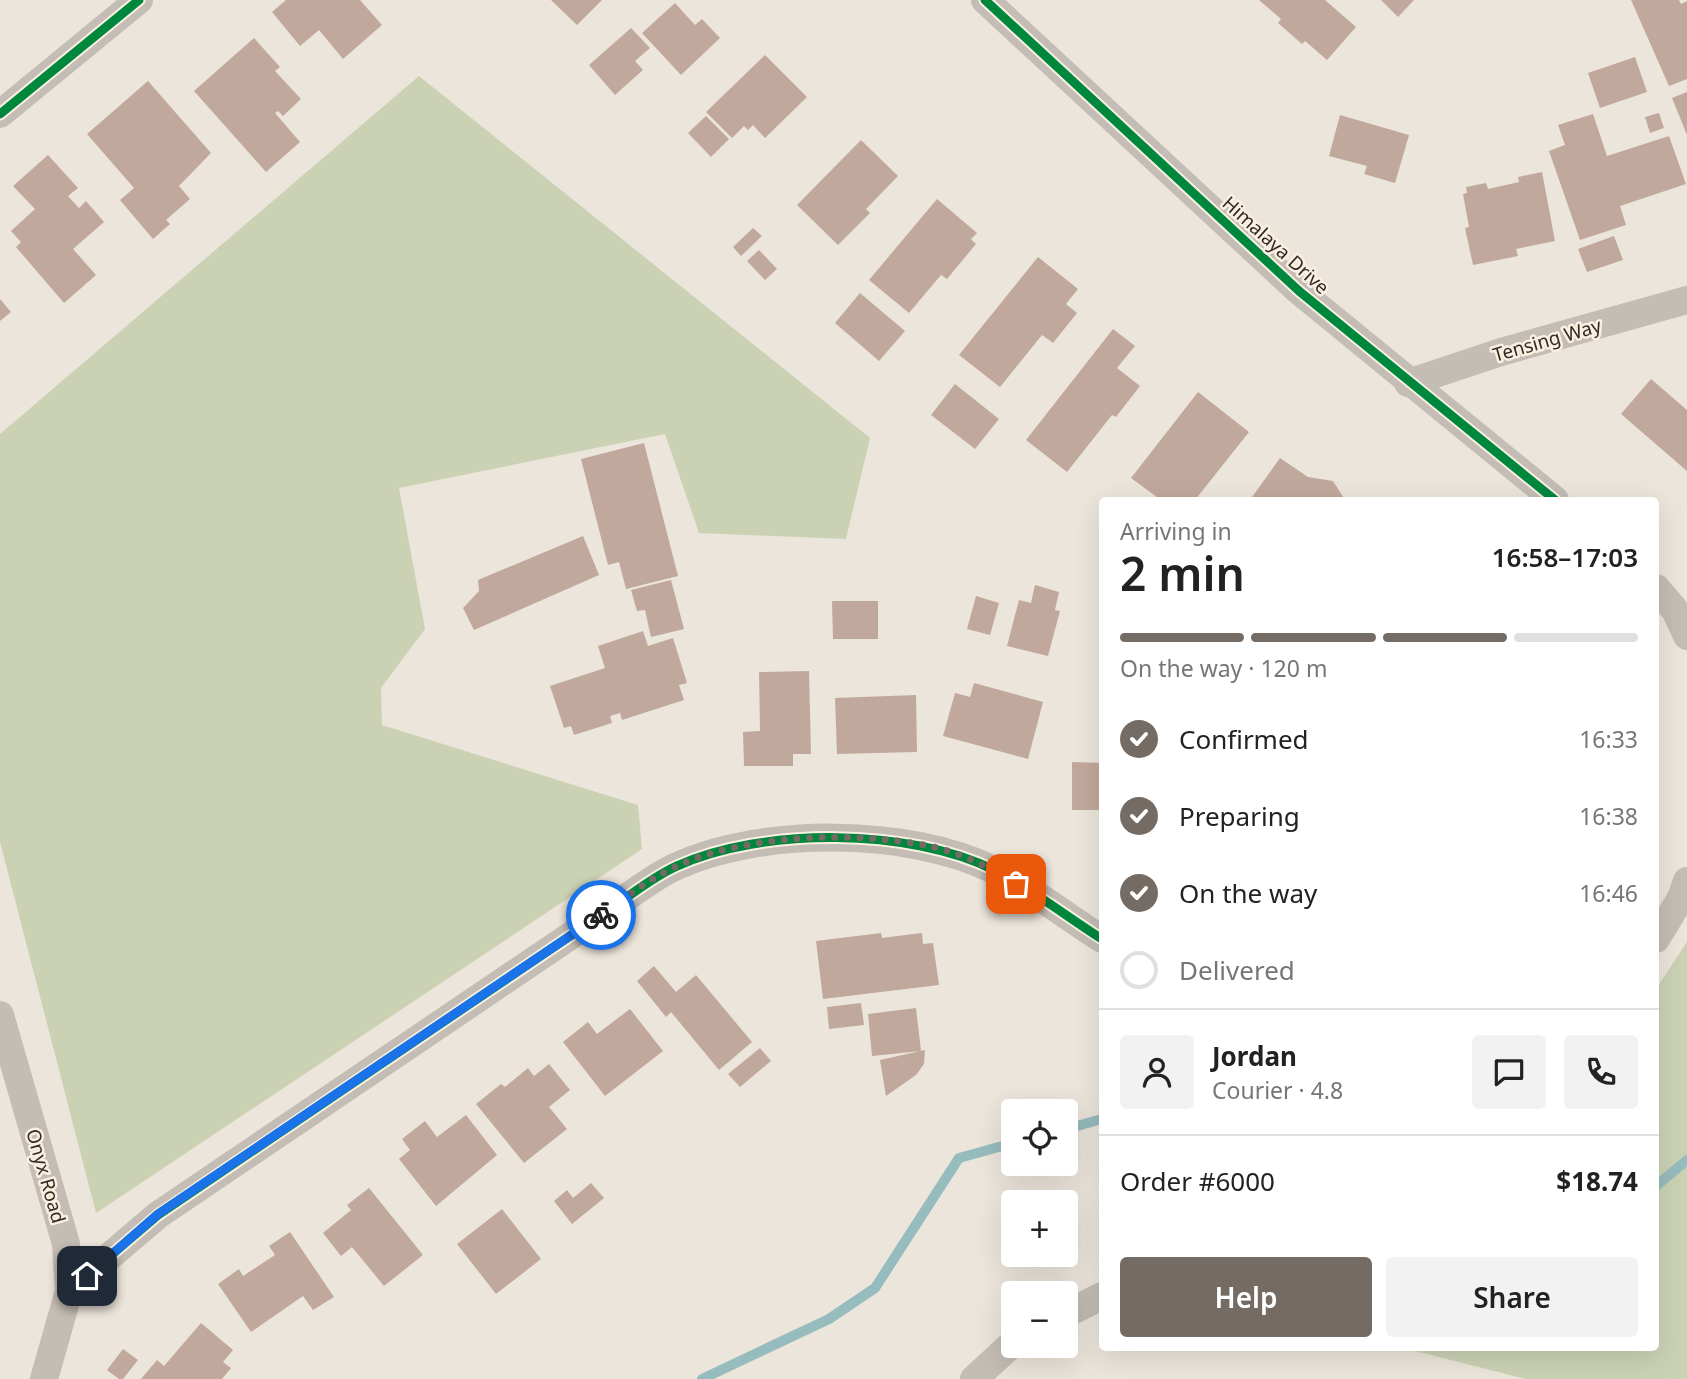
<!DOCTYPE html>
<html lang="en">
<head>
<meta charset="utf-8">
<style>
  :root { --surface:#fff; --page:#f2f2f2; --text:#222; --muted:#767676; --line:#e0e0e0; --accent:#746b64 }
  body { margin:0; font-family:"Noto Sans",sans-serif; background:var(--page); color:var(--text); height:100vh; display:flex; flex-direction:column; font-size:26px; white-space:nowrap }
  * { box-sizing:border-box; margin:0 }
  p { font-size:23px; color:var(--muted) }
  .icon { flex:none; width:38px; height:38px; fill:none; stroke:currentColor; stroke-width:2; stroke-linecap:round; stroke-linejoin:round }
  .map { position:relative; flex:1; overflow:hidden }
  .details { position:absolute; left:1099px; top:497px; width:560px; height:854px; display:flex; flex-direction:column; background:var(--surface); border-radius:7px; box-shadow:0 7px 28px #0002 }
  .details>* { flex:none }
  .fabs { position:absolute; left:1001px; top:1099px; display:grid; gap:14px }
  .fabs a { display:grid; place-items:center; width:77px; height:77px; border-radius:7px; background:var(--surface); box-shadow:0 7px 28px #0002; font-size:35px }
  .pin { position:absolute; display:grid; place-items:center; width:60px; height:60px; color:#fff; margin:-30px; border-radius:14px; box-shadow:0 4px 10px #0006 }
  .courier { position:absolute; display:grid; place-items:center; width:70px; height:70px; margin:-35px; border:5px solid #1a73e8; border-radius:50%; background:#fff; color:#222; box-shadow:0 2px 9px #0007 }
  .head em { font-style:normal; font-weight:600 }
  .head div { display:flex; flex-direction:column-reverse }
  .head { display:flex; align-items:center; justify-content:space-between; height:119px; padding:0 21px }
  h1 { font-size:46px; font-weight:600; line-height:52px }
  .bar { display:grid; grid-template-columns:repeat(4,1fr); gap:10px 7px; align-content:center; height:84px; padding:0 21px }
  .bar i { height:9px; border-radius:5px; background:var(--line) }
  .bar .selected { background:var(--accent) }
  .bar p { grid-column:span 4 }
  .line { display:flex; align-items:center; gap:18px; padding:0 21px; border-top:2px solid var(--line) }
  .line div { flex:1 }
  .round { display:grid; place-items:center; flex:none; width:74px; height:74px; border-radius:7px; background:var(--page) }
  ol { padding:0 21px; list-style:none }
  li { display:flex; align-items:center; gap:21px; height:77px }
  li p { margin-inline-start:auto }
  li .icon { padding:7px; border-radius:50%; background:var(--accent); color:#fff; stroke-width:4 }
  li:last-child { color:var(--muted) }
  li i { width:38px; height:38px; border:4px solid var(--line); border-radius:50% }
  .action { display:flex; gap:14px; margin-top:auto; padding:14px 21px }
  .action a { flex:1; height:80px; border-radius:7px; background:var(--accent); color:#fff; font-size:28px; font-weight:600; line-height:80px; text-align:center }
  .action a+a { background:var(--page); color:var(--text) }
  .map>svg:first-child { display:block }
</style>
</head>
<body>
<div class="map">
<svg width="1687" height="1379" viewBox="0 0 1687 1379">
  <rect width="100%" height="100%" fill="#ece5db"/>
  <path fill="#cbd2b4" d="M419,76L870,438L846,539L699,533L665,434L399,488L425,629L381,688L382,725L638,805L642,849L96,1213L0,842V434Z
    M1687,942V1379H1526L1403,1348H1656V989Z"/>
  <g fill="none" stroke-linecap="round" stroke-linejoin="round">
    <path stroke="#97bcbe" stroke-width="10" d="M1066,1129L1102,1119
      M1656,1186L1687,1160
      M702,1379L829,1319L875,1288L959,1158L1013,1143"/>
  </g>
  <path fill="#c1a89c" d="M286,0H360L382,25L343,59L319,30L300,46L272,12Z
    M551,0H602L577,25Z
    M1259,0H1325L1356,27L1327,60L1305,41L1302,44L1278,23L1281,19Z
    M1381,0H1414L1398,17Z
    M1631,0H1679L1681,4L1687,1V79L1669,86Z
    M675,3L695,25L702,19L720,38L681,75L642,33Z
    M631,28L650,48L635,61L643,70L615,95L589,65Z
    M254,38L280,67L275,71L301,99L283,116L278,111L275,113L300,142L266,172L194,91Z
    M765,55L807,97L765,138L753,125L748,130L744,126L732,138L706,112Z
    M1635,57L1647,92L1600,108L1588,73Z
    M148,81L211,153L179,186L190,199L166,220L170,224L153,239L120,200L134,188L87,134Z
    M1687,92V135L1672,98Z
    M1659,113L1664,128L1650,133L1645,117Z
    M1593,114L1607,156L1669,136L1686,184L1620,206L1626,225L1580,240L1549,151L1565,145L1558,125Z
    M1340,115L1409,135L1395,183L1364,174L1367,166L1329,156Z
    M706,116L729,139L711,157L688,133Z
    M861,140L898,176L866,209L870,213L838,245L797,205Z
    M48,155L78,188L68,196L79,208L86,201L104,222L73,249L96,275L64,303L16,247L21,242L11,231L35,209L13,186Z
    M1542,172L1555,241L1516,249L1518,256L1473,265L1465,228L1469,227L1463,194L1467,193L1466,187L1486,183L1488,189L1519,182L1518,177Z
    M937,199L977,233L971,239L976,244L947,279L941,275L909,313L869,280Z
    M753,228L762,236L741,256L733,247Z
    M1614,236L1623,260L1587,272L1578,249Z
    M759,250L777,269L765,280L747,261Z
    M1038,257L1078,289L1066,304L1077,313L1053,343L1042,335L1000,387L959,355Z
    M860,293L905,331L879,361L835,323Z
    M0,299L11,312L0,321Z
    M1113,329L1135,346L1117,368L1140,386L1116,417L1112,415L1067,472L1026,440Z
    M1651,379L1687,410V471L1621,414Z
    M955,384L999,419L975,449L931,415Z
    M1198,392L1249,432L1195,500H1161L1131,478Z
    M644,443L678,576L626,589L619,562L608,565L581,459Z
    M1280,458L1308,477L1333,481L1345,500H1250Z
    M583,536L599,575L474,630L463,608L479,591L478,580Z
    M671,580L684,629L651,637L645,610L637,611L631,590Z
    M1035,585L1059,592L1055,610L1060,611L1048,656L1007,646L1019,600L1031,603Z
    M976,596L999,603L990,635L967,629Z
    M832,601H878V639H833Z
    M643,631L648,646L673,638L687,683L679,685L684,700L622,720L620,713L610,716L612,723L574,735L571,726L564,728L550,686L605,668L598,646Z
    M809,671L811,754H793V766H744L743,732L760,731L759,672Z
    M974,683L1043,702L1028,759L943,736L955,693L970,697Z
    M916,695L917,752L837,754L835,698Z
    M1072,762L1102,763V810H1072Z
    M881,933L882,938L922,933L923,944L933,943L939,985L823,999L816,941Z
    M654,966L676,992L696,975L752,1042L719,1070L671,1012L666,1017L637,981Z
    M861,1003L864,1025L829,1029L827,1007Z
    M916,1008L921,1051L872,1056L868,1014Z
    M630,1009L663,1051L605,1096L563,1042L588,1022L597,1034Z
    M760,1048L771,1061L740,1087L728,1074Z
    M925,1050L924,1064L916,1075L886,1096L880,1060Z
    M549,1064L570,1090L549,1107L567,1129L524,1163L476,1104L501,1084L505,1087L528,1068L534,1076Z
    M466,1115L497,1155L436,1206L399,1159L410,1150L402,1139L425,1121L437,1137Z
    M591,1183L604,1198L572,1224L554,1201L567,1190L573,1198Z
    M369,1188L423,1255L384,1286L352,1247L341,1256L323,1233L351,1210L347,1205Z
    M502,1209L541,1259L496,1294L457,1244Z
    M290,1232L334,1297L313,1310L303,1296L251,1332L218,1284L239,1269L243,1276L275,1255L269,1246Z
    M201,1323L233,1350L223,1362L231,1368L222,1379H141L157,1360L164,1366Z
    M123,1349L138,1360L123,1379H119L107,1370Z"/>
  <g fill="none" stroke-linecap="round" stroke-linejoin="round">
    <path stroke="#c4bdb5" stroke-width="28" d="M985,0L1299,291L1555,500
      M0,114L139,0
      M1408,383L1501,352L1687,300
      M1656,588L1675,610L1687,636
      M1656,939L1681,898L1687,881
      M0,1015L66,1244L69,1291L44,1379
      M69,1291L158,1215L610,909C631,895 654,876 677,866C763,827 910,828 994,870C1032,889 1067,917 1102,939
      M1066,1314L1102,1296
      M974,1379L1013,1343"/>
    <defs>
      <path id="cycleway" d="M985,0L1299,291L1555,500
        M0,114L139,0
        M69,1291L158,1215L610,909C631,895 654,876 677,866C763,827 910,828 994,870C1032,889 1067,917 1102,939"/>
    </defs>
    <use href="#cycleway" stroke="#faf0e1" stroke-width="13"/>
    <use href="#cycleway" stroke="#00873e" stroke-width="9"/>
  </g>
  <g fill="none" stroke-linecap="round" stroke-linejoin="round">
    <path stroke="#746b64" stroke-width="7" stroke-dasharray="0 12.6" d="M601,915C625,898 650,878 677,866C746,834 855,831 929,846C959,852 991,868 1016,884"/>
    <path stroke="#1a73e8" stroke-width="9" d="M87,1276L158,1214L601,915"/>
  </g>
  <g text-anchor="middle" stroke-width="5" stroke-linejoin="round" paint-order="stroke">
    <g font-size="19" fill="#342a24" stroke="#faf0e1">
      <text transform="translate(1276 245) rotate(42)" y="7">Himalaya Drive</text>
      <text transform="translate(1547 340) rotate(-16)" y="7">Tensing Way</text>
      <text transform="translate(46 1176) rotate(74)" y="7">Onyx Road</text>
    </g>
  </g>
</svg>
<div class="fabs">
<a><svg class="icon" aria-label="locate" viewBox="0 0 24 24"><circle cx="12" cy="12" r="6"/><path d="M12 2v4M12 18v4M2 12h4M18 12h4"/></svg></a>
<a>+</a>
<a>−</a>
</div>
<div class="pin" style="left:1016px;top:884px;background:#ea580c"><svg class="icon" aria-label="bag" viewBox="0 0 24 24"><path d="M5 8h14l-1 12H6zM9 8a3 3 0 0 1 6 0"/></svg></div>
<div class="pin" style="left:87px;top:1276px;background:#1f2937"><svg class="icon" aria-label="home" viewBox="0 0 24 24"><path d="M3 11l9-7 9 7M6 9v11h12V9"/></svg></div>
<div class="courier" style="left:601px;top:915px"><svg class="icon" aria-label="bike" viewBox="0 0 24 24"><circle cx="6" cy="16" r="4"/><circle cx="18" cy="16" r="4"/><path d="M6 16l4-8h5l3 8M10 8l3 8H6M13 5h3"/></svg></div>
<section class="details">
<div class="head"><div><h1>2 min</h1><p>Arriving in</p></div><em>16:58–17:03</em></div>
<div class="bar"><i class="selected"></i><i class="selected"></i><i class="selected"></i><i></i><p>On the way · 120 m</p></div>
<ol>
<li><svg class="icon" aria-label="check" viewBox="0 0 24 24"><path d="M5 12l5 5 9-10"/></svg>Confirmed<p>16:33</p></li>
<li><svg class="icon" aria-label="check" viewBox="0 0 24 24"><path d="M5 12l5 5 9-10"/></svg>Preparing<p>16:38</p></li>
<li><svg class="icon" aria-label="check" viewBox="0 0 24 24"><path d="M5 12l5 5 9-10"/></svg>On the way<p>16:46</p></li>
<li><i></i>Delivered</li>
</ol>
<div class="line" style="height:126px"><a class="round"><svg class="icon" aria-label="person" viewBox="0 0 24 24"><circle cx="12" cy="8" r="4"/><path d="M4 21q1-7 8-7t8 7"/></svg></a><div><b>Jordan</b><p>Courier · 4.8</p></div><a class="round"><svg class="icon" aria-label="chat" viewBox="0 0 24 24"><path d="M4 5h16v11H9l-5 4z"/></svg></a><a class="round"><svg class="icon" aria-label="phone" viewBox="0 0 24 24"><path d="M5 4h4l2 5-3 2q2 4 5 5l2-3 5 2v4C11 20 4 13 5 4z"/></svg></a></div>
<div class="line" style="height:91px"><div>Order #6000</div><b>$18.74</b></div>
<div class="action"><a>Help</a><a>Share</a></div>
</section>
</div>
</body>
</html>
